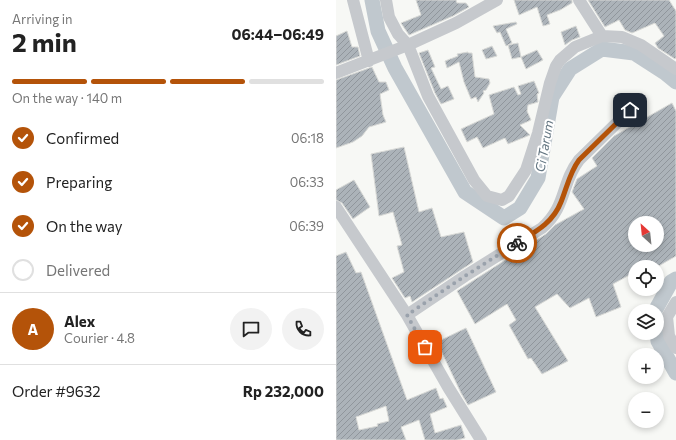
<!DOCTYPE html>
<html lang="en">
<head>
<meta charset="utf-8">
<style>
  :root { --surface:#fff; --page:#f2f2f2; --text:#222; --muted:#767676; --line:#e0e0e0; --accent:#b45309 }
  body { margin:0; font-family:Commissioner,sans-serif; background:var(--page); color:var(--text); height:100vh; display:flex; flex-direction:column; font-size:15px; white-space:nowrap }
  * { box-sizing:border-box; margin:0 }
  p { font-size:13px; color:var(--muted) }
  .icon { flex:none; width:22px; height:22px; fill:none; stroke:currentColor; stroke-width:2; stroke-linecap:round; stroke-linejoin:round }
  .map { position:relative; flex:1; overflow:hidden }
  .drawer { display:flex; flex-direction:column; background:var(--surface); width:336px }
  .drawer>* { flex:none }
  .needle { width:26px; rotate:333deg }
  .controls { position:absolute; left:292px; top:216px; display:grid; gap:8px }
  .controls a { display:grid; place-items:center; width:36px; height:36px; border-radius:50%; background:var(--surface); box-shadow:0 2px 6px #0003; font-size:20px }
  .pin { position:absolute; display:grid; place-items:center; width:34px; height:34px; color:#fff; margin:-17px; border-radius:8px; box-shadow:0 2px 6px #0006 }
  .courier { position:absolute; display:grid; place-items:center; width:40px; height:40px; margin:-20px; border:3px solid #b45309; border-radius:50%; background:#fff; color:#222; box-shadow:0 1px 5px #0007 }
  .head em { font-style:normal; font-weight:700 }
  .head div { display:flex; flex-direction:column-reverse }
  .head { display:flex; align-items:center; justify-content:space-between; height:68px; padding:0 12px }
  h1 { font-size:26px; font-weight:700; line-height:30px }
  .bar { display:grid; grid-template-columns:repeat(4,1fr); gap:6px 4px; align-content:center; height:48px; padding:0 12px }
  .bar i { height:5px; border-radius:3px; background:var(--line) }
  .bar .active { background:var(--accent) }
  .bar p { grid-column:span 4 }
  .line { display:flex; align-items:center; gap:10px; padding:0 12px; border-top:1px solid var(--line) }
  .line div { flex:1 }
  .round { display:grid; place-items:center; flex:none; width:42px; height:42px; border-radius:21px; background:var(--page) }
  ol { padding:0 12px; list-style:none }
  li { display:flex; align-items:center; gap:12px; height:44px }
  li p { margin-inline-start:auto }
  li .icon { padding:4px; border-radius:50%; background:var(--accent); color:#fff; stroke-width:4 }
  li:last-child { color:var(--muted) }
  li i { width:22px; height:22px; border:2px solid var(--line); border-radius:50% }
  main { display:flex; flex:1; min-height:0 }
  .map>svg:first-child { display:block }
</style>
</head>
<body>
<main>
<section class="drawer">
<div class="head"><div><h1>2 min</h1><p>Arriving in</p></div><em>06:44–06:49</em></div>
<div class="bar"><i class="active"></i><i class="active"></i><i class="active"></i><i></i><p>On the way · 140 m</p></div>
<ol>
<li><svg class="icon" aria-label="check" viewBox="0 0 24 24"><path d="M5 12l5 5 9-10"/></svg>Confirmed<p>06:18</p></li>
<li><svg class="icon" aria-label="check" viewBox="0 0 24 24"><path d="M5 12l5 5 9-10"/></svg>Preparing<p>06:33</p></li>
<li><svg class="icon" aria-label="check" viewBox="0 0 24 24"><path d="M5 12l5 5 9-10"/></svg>On the way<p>06:39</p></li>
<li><i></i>Delivered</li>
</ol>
<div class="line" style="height:72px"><b class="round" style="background:var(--accent);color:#fff">A</b><div><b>Alex</b><p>Courier · 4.8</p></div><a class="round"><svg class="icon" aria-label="chat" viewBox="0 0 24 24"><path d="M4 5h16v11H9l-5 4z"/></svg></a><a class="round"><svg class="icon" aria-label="phone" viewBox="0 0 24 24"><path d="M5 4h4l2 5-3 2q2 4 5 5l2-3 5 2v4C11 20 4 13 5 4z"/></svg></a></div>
<div class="line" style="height:52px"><div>Order #9632</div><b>Rp 232,000</b></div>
</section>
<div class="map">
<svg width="340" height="440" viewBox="0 0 340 440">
  <defs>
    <pattern id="building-hatch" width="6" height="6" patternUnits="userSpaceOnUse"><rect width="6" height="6" fill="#acb3b9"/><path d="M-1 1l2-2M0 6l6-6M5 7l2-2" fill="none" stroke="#90969c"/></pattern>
  </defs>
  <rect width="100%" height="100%" fill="#f7f8f5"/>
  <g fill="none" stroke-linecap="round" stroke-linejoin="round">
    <path stroke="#c0c8ce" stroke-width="15" d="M36,0L42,31L59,68L129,192L168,218L184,208L202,178L216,97L234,69L266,49L298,53L329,73L340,82
      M319,311L335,282L340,279
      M321,333L322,341L340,373"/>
  </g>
  <path fill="url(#building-hatch)" stroke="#d9dad7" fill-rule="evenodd" d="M80,0H120L121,3H130L133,7L117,16L73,35L65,23L85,15Z
    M178,0H236V3L224,10L211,15L214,24L207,26L201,7L183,15Z
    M252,0H333L340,11V58L339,59L322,48L319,43L328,36L319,23L296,33L289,30L283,20L269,27Z
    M180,22L181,24L170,29L176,43L170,46L164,32L161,33L157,26Z
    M240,26L244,37L236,40L229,45L225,32Z
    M11,31L16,47H22L24,56L0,65V36Z
    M182,43L185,57L176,59L172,45Z
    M156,46L161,56L150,59L146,50Z
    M92,50L99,67L95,68L105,89L112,86L118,99L105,104L99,93L83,53Z
    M201,50L207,60L190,69L185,57Z
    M132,52V53H136L139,77L153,79L154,83L150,90L147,91L148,93L142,102L140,97L135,99L128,82L123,62L111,68L109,61L122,56L121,54Z
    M36,67L43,82H50L53,90L44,94L47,115L50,122L33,127L26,136L17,142L0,148V80Z
    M198,81L203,93L201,94L202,102L192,105L191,111L195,120L184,125L194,135L172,144L169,138L147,148L141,137L131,142L125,129L158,114L153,95L178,87L182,95L185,94L182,86Z
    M336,103L340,111V256L321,267H299V272L277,284L285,307L260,317L253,298L234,308L221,294L199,307L232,361L206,374L195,358L192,359L173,325L180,320L171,304L139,324L121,291L210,234L219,225L248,209L236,192L241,179L261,166L256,158L278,136ZM299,223H321V245H299Z
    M68,147L83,212L96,208L105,237L128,232L137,262L76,302L74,296L69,298L56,278L68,272L61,246L66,245L57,212L43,216L35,154Z
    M18,180L34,207L17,219L6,203L0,200V190Z
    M10,252L20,273L25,272L71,400L100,388L104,399L107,398L111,407L94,414L99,433L125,425L129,438L121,440H89L83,420L65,427L70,440H0V256ZM50,406L53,421L41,424L42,426L23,430L20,417Z
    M130,328L160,392L132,405L125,393L101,342Z"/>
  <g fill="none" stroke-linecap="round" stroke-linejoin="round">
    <path stroke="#c6c9cd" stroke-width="12" d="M17,0L33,61
      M50,0L53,17L62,34L72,45L92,96L138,180L151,196L166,200L173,196L190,170L202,133L214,83L220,66L224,60L239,47L266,36L286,37L305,45L340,69
      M243,0L266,36
      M0,73L72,45L120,23L161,0
      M0,207L71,315L112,387L145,440
      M340,302L331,317L333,336L340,348
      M71,315L129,276L206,228C231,206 225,183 243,160L294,110"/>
  </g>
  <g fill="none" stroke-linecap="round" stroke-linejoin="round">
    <path stroke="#9aa2ac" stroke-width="4" stroke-dasharray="0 7.2" d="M89,347L71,315L129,276L181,243"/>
    <path stroke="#b45309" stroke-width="5" d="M181,243C199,232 217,223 225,202C231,187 234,172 243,160L294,110"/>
  </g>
  <g text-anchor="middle" stroke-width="4" stroke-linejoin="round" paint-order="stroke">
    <g font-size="13" font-style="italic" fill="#637581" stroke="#fff">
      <text transform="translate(208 146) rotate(-80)" y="5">Ci Tarum</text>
    </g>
  </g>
</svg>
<div class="controls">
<a><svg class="needle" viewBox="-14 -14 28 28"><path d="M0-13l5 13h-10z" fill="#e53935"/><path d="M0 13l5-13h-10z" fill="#767676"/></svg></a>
<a><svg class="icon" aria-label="locate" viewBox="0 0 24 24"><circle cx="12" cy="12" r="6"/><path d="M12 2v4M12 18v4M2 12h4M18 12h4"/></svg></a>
<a><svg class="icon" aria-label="layers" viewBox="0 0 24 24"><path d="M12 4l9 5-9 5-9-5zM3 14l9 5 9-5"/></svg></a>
<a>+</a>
<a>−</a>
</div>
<div class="pin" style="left:89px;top:347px;background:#ea580c"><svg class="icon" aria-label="bag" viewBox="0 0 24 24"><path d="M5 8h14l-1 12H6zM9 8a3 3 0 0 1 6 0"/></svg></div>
<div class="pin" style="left:294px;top:110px;background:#1f2937"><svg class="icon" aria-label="home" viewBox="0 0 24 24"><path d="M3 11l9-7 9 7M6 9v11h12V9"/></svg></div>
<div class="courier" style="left:181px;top:243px"><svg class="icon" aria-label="bike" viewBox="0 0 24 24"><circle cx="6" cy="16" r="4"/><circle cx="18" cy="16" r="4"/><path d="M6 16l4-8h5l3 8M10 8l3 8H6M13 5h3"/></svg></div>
</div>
</main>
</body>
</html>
